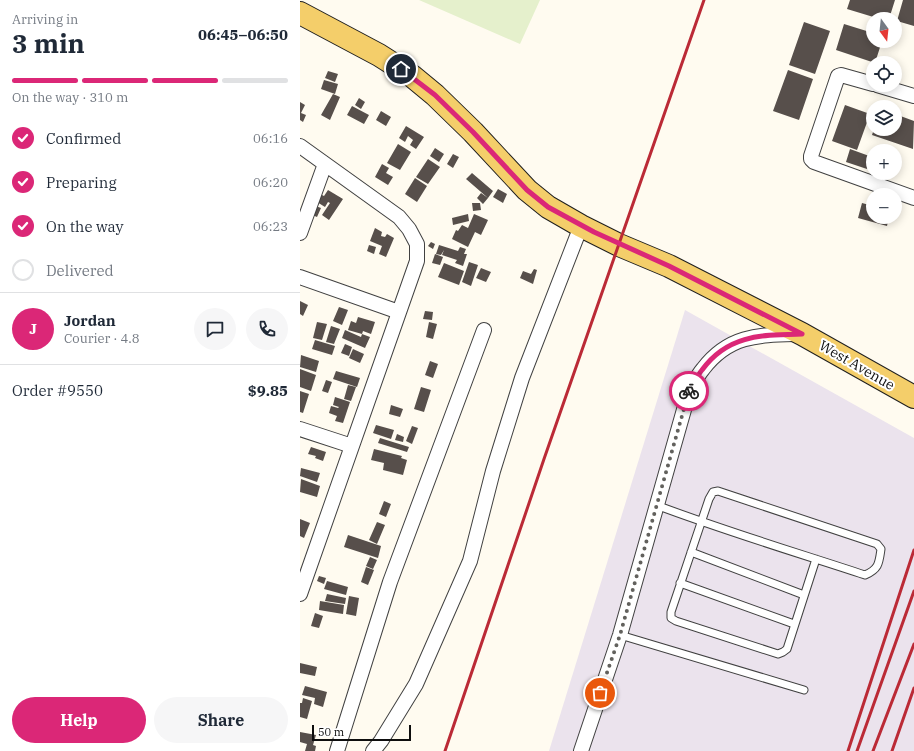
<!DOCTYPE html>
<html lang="en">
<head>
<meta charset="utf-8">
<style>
  :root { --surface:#fff; --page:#f6f6f7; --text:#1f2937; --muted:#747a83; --line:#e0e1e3; --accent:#db2777 }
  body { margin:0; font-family:"IBM Plex Serif",serif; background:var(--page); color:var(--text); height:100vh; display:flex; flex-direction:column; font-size:15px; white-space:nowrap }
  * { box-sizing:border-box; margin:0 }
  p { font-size:13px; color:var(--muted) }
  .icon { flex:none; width:22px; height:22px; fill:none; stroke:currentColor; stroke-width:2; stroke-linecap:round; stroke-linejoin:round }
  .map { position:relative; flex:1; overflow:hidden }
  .sheet { display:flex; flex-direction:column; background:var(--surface); width:300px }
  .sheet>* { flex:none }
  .needle { width:26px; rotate:165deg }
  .controls { position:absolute; left:566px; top:12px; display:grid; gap:8px }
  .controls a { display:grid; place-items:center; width:36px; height:36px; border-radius:50%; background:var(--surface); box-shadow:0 2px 10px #0003; font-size:20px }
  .scale { position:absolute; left:12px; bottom:10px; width:99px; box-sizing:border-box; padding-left:4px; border:2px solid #0e0e0e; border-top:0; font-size:11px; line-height:14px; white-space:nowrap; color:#0e0e0e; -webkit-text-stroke:3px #fff; paint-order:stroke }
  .pin { position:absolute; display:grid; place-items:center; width:34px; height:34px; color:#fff; margin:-17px; border:2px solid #fff; border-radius:50%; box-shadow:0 1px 4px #0007 }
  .courier { position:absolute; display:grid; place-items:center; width:40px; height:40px; margin:-20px; border:3px solid #db2777; border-radius:50%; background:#fff; color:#222; box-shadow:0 1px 5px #0007 }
  .overview em { font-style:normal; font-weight:800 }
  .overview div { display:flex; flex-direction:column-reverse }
  .overview { display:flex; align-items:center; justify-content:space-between; height:68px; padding:0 12px }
  h1 { font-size:26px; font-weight:800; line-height:30px }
  .bar { display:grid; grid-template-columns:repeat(4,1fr); gap:6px 4px; align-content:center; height:48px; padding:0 12px }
  .bar i { height:5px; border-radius:3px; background:var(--line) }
  .bar .on { background:var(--accent) }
  .bar p { grid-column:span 4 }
  .line { display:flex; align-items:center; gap:10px; padding:0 12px; border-top:1px solid var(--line) }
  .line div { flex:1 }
  .round { display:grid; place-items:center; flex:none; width:42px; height:42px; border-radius:21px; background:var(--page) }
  ol { padding:0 12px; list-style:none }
  li { display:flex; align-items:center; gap:12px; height:44px }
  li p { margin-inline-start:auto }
  li .icon { padding:4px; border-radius:50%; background:var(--accent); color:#fff; stroke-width:4 }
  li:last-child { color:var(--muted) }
  li i { width:22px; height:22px; border:2px solid var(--line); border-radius:50% }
  .button { display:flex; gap:8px; margin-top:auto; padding:8px 12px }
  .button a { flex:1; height:46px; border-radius:24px; background:var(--accent); color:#fff; font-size:16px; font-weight:800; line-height:46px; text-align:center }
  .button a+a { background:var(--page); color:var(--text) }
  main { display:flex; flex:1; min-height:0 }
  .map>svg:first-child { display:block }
</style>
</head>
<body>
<main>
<section class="sheet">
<div class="overview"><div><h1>3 min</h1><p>Arriving in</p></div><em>06:45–06:50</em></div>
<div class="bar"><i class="on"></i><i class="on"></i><i class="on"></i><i></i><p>On the way · 310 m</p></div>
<ol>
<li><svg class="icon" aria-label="check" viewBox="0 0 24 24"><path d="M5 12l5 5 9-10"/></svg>Confirmed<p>06:16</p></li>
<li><svg class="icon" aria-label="check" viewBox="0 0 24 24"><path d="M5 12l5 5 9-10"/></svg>Preparing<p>06:20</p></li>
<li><svg class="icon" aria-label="check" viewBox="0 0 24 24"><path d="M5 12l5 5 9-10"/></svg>On the way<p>06:23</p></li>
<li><i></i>Delivered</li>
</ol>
<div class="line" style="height:72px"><b class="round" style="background:var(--accent);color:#fff">J</b><div><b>Jordan</b><p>Courier · 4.8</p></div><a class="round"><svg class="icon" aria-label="chat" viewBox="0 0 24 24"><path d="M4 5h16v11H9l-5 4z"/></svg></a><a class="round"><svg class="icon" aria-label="phone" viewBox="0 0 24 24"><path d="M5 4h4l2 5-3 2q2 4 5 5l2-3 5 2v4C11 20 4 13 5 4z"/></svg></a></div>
<div class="line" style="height:52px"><div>Order #9550</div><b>$9.85</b></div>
<div class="button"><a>Help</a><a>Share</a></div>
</section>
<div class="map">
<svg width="614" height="751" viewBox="0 0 614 751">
  <rect width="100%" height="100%" fill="#fffbf0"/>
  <path fill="#ebe3ed" d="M385,310L614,438V751H249Z"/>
  <path fill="#e5f0cc" d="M119,0H240L220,44Z"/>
  <path fill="#574f4b" d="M550,0H595L589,19H580L547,9Z
    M603,0H614V26L597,21Z
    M504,22L530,31L515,74L489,65Z
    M544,24L573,33V41H582L575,63L536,50Z
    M488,70L513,79L499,120L473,111Z
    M28,71L38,74L35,82L25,78Z
    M24,80L38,84L35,94L21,89Z
    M33,94L40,97L30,120L21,115Z
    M59,98L65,102L61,109L55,105Z
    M0,102L5,105L1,113L6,115L3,122L0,120Z
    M545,105L570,114L557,150L532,141Z
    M52,106L69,115L64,124L47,115Z
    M81,111L91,117L86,126L76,120Z
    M595,114L614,121L613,149L572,135L574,129H595Z
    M106,126L124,137L116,149L110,145L113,140L108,136L105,142L99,138Z
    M98,144L111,152L100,170L87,163Z
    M135,148L144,154L139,162L130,156Z
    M550,149L572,157L567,169L546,162Z
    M153,154L159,157L153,168L147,164Z
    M128,159L140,167L128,184L116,177Z
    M82,164L89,168L86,173L93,177L88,185L75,177Z
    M172,173L193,191L188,198L166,179Z
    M115,178L127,186L117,202L105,194Z
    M198,189L207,194L203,203L193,197Z
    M28,190L43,199L29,220L22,215L30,203L28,202L25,207L17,202L22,195L24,196Z
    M181,193L188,198L183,204L177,198Z
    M172,203H180L181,210L173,211Z
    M562,203L573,206V217H589L587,226L558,218Z
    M13,205L21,208L17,217L10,214Z
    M168,214L169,221L153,225L152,218Z
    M174,214L188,220L181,235L175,232L168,247L152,239L156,230L158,231L162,225L168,228Z
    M75,228L82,232L81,236L85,237L87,234L94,238L86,257L79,254L82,246L70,241Z
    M131,242L135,244L133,249L128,246Z
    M69,245L76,247L74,254L67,251Z
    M139,245L158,251L160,247L166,249L164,254H167L163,266L155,263L157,260L142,255L144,250L141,255L136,254Z
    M135,254L143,257L140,265L132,263Z
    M169,262L178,265L171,286L162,282Z
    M144,263L164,271L159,285L138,277Z
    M181,268L191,272L186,282L176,278Z
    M234,269L237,270L233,284L220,278L223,271L231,274Z
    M0,301L8,305L3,316L0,314Z
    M39,307L48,310L42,325L33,321Z
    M125,311L133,312L132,320L123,319Z
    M58,317L75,322L71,334L63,331L62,334L48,330L51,321L56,323Z
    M17,322L27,324L22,340L13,338Z
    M129,322L137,324L133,339L126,337Z
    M31,326L40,329L34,344L26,342Z
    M45,330L61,337L62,334L70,337L65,348L42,338Z
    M15,340L35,346L32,355L12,349Z
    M45,344L52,347L49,356L41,353Z
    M53,349L64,354L60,363L49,358Z
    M1,355L19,361L16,372L0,367Z
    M130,361L138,364L133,378L125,375Z
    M0,369L16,375L11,391L0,387Z
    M36,371L60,378L57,387L33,379Z
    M26,380L32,382L28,393L22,391Z
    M48,385L56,387L51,401L44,399Z
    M121,387L131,390L124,412L114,409Z
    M0,391L9,394L3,413L0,412Z
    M35,397L50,402L43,423L35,421L37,416L29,413L31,406L38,408L39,407L33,405Z
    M91,405L103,409L100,417L89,414Z
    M76,425L94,430L91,439L73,433Z
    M112,426L118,428L112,444L106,441Z
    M97,434L104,437L103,442L95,440Z
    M80,438L109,447L107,452L78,443Z
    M11,447L26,452L23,461L15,458L16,456L8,454Z
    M74,449L102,456L101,458L107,460L103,475L83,470L84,463L71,460Z
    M1,468L20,473L17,482L0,476Z
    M1,479L20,486L17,497L0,492Z
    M84,501L91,504L86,517L79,514Z
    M0,519L10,523L4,538L0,536Z
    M77,522L85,525L77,544L69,540Z
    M48,535L81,546L78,558L44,547Z
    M70,557L77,560L73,569L66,566Z
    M66,567L74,570L68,585L61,582Z
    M19,576L26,578L24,584L17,581Z
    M27,581L48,587L46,595L24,589Z
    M27,594L46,598L45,604L25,601Z
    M49,596L59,598L56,616L46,614Z
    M20,601L44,605L43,614L19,610Z
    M15,613L23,616L19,628L11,626Z
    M0,663L17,667L15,676L0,673Z
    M5,686L27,692L23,707L14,704L15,698L2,695Z
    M3,698L12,701L7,719L0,717V703H2Z
    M0,732L16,735L13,745L16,746L15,751H5L7,744L0,742Z"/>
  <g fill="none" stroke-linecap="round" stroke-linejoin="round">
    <defs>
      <path id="lane" d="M356,505C425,531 495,552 565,575C579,569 579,563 581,549L577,544L418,491L413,492L409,499L371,612V618L376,621L478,654L483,652L487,649L516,559
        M391,552L504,595
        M380,583L494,624
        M320,635L504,690"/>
      <path id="street" d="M573,84L541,75L538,76L511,156V159L514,162L614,198
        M577,85L614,96
        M0,146L99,217L109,229L117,244V261L0,594
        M0,233L25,164
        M0,277L99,312
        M0,429L52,446
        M37,751L90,582L184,330
        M73,751L81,741L116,684L170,561L193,471L222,378L281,226
        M281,751L320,635L389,392C393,385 397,376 403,369C429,335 458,335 497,334"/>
      <path id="primary" d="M0,13L79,55L112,76L135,95L173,132L227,190L248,207L281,226L319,245L369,266L502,334L614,397"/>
    </defs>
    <use href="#lane" stroke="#414141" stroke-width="9"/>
    <use href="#street" stroke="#414141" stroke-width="16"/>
    <use href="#primary" stroke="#1f1f1f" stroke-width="24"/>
    <use href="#lane" stroke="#fff" stroke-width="7"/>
    <use href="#street" stroke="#fff" stroke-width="14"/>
    <use href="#primary" stroke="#f4ce6a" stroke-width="22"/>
    <path stroke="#bb2a36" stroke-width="3" d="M145,751L244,459L404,0
      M548,751L614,550
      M557,751L614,591
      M573,751L614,644
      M592,751L614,688"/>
  </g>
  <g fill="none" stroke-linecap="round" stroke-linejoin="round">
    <path stroke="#62615d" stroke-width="4" stroke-dasharray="0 7.2" d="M300,693L320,635L389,391"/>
    <path stroke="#db2777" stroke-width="5" d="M101,69L135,95L173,132L227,190L248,207L294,232L369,266L502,334C463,335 428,334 402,370C397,376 394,384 389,391"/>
  </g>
  <g text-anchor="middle" stroke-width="4" stroke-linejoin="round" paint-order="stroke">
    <g font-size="14" fill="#0e0e0e" stroke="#fff">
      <text transform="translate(557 365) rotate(30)" y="5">West Avenue</text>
    </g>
  </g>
</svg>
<div class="controls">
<a><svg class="needle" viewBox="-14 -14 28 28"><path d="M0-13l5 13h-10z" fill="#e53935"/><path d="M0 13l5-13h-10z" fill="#747a83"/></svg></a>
<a><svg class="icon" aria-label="locate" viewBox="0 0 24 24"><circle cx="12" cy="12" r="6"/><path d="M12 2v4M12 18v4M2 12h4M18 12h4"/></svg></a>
<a><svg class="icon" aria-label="layers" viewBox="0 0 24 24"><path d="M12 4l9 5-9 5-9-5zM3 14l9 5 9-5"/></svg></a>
<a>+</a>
<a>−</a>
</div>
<div class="scale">50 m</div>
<div class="pin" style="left:300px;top:693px;background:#ea580c"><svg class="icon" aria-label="bag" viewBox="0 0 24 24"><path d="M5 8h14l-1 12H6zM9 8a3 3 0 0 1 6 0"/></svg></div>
<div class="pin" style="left:101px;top:69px;background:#1f2937"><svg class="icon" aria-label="home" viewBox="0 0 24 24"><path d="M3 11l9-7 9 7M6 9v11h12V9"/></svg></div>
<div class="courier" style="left:389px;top:391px"><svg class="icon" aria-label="bike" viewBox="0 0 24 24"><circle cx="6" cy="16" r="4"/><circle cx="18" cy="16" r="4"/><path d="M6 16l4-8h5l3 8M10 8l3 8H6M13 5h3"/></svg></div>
</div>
</main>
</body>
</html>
